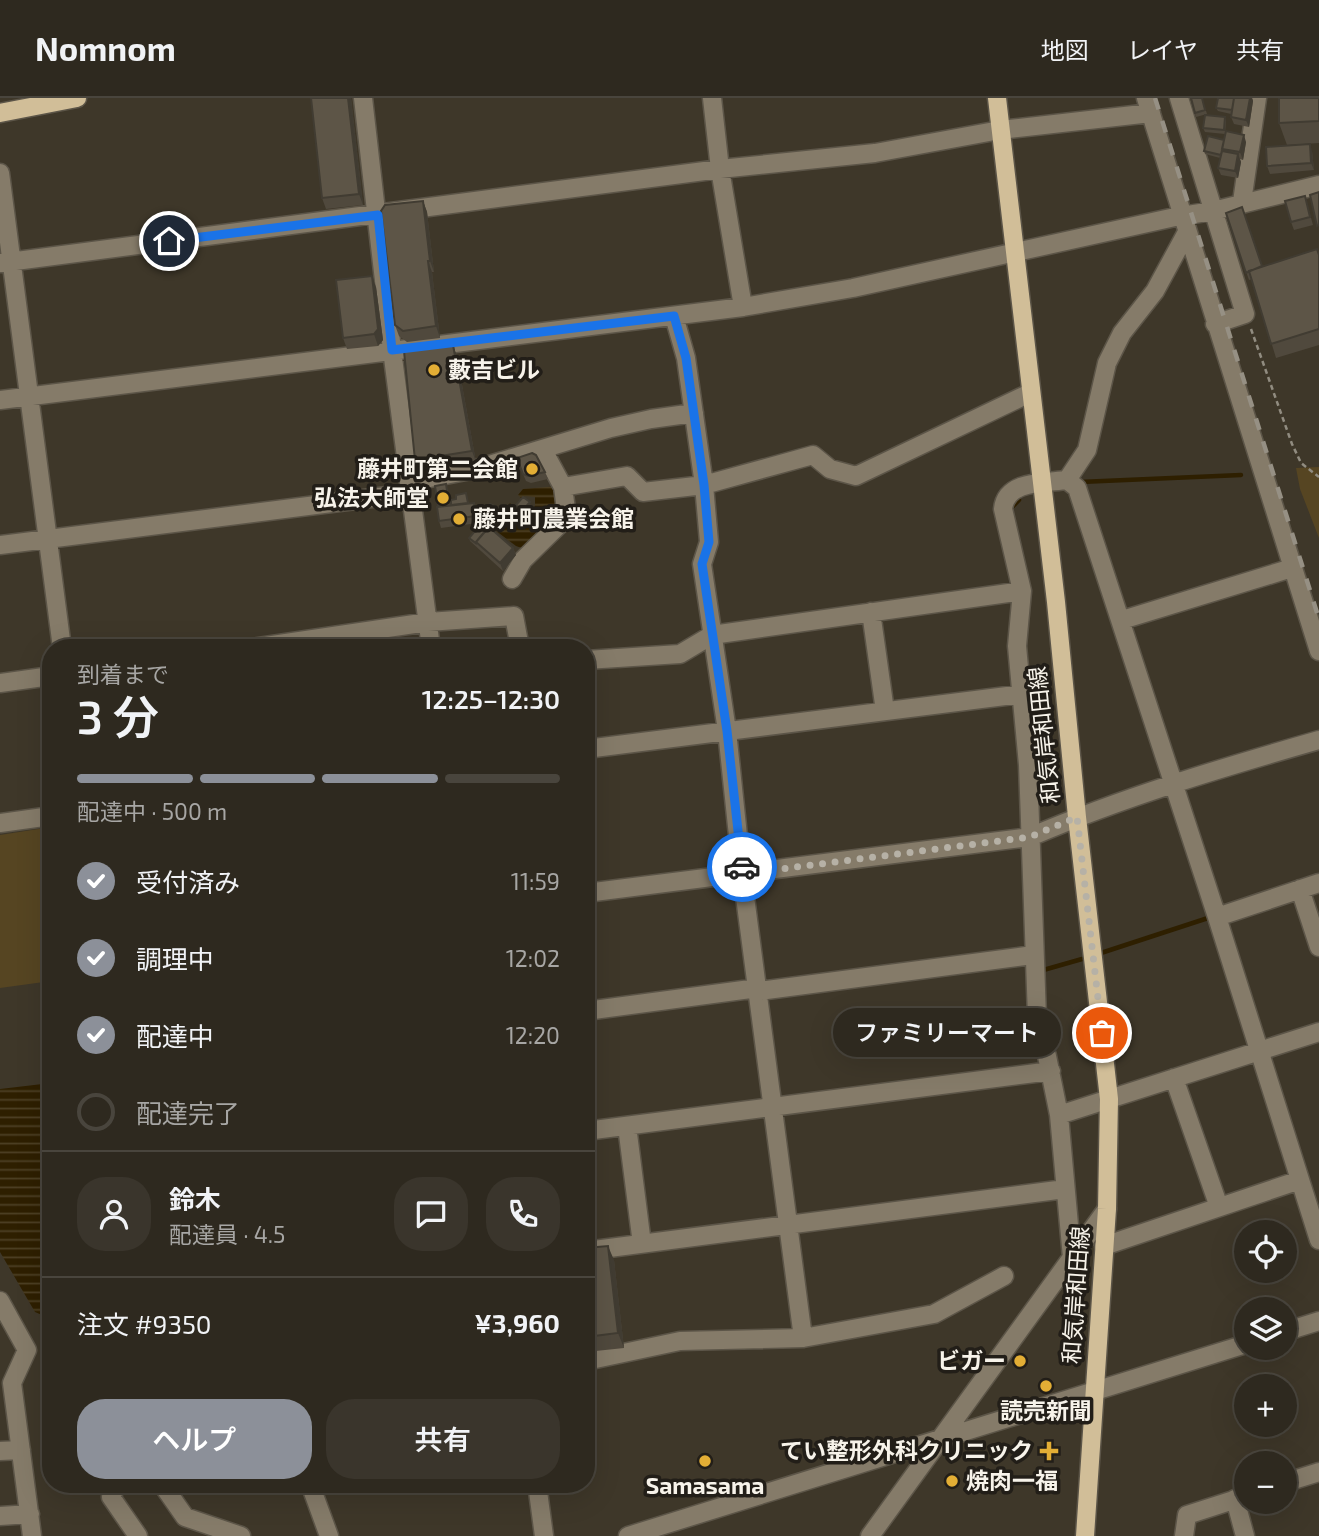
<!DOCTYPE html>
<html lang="ja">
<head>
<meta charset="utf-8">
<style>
  :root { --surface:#2e291f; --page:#3a352c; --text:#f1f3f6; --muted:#a7a6a4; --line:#49453d; --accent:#8c9099 }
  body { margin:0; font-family:"Exo 2","Noto Sans JP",sans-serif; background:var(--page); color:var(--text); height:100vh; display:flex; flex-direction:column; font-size:26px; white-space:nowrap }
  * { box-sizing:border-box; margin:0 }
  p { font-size:23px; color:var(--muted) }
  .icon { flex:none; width:38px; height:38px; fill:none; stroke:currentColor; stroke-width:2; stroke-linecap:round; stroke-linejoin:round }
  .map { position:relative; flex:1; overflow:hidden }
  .panel { position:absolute; left:42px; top:541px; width:553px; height:854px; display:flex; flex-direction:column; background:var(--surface); border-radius:28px; box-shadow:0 7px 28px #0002,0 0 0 2px var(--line) }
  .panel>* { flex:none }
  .buttons { position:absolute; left:1234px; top:1122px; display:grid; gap:14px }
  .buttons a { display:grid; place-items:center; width:63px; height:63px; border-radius:50%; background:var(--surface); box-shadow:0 7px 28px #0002,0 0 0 2px var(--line); font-size:35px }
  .pin { position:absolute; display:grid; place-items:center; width:60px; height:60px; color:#fff; margin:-30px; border:4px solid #fff; border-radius:50%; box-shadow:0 2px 7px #0007 }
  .courier { position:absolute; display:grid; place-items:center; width:70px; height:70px; margin:-35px; border:5px solid #1a73e8; border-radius:50%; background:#fff; color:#222; box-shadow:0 2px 9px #0007 }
  .bubble { position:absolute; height:49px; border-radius:24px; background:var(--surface); box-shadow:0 7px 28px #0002,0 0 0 2px var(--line); font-size:23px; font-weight:600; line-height:49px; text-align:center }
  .headline em { font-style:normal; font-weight:600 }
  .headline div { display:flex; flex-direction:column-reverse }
  .headline { display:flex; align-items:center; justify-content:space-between; height:119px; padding:0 35px }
  h1 { font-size:46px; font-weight:600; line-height:52px }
  .bar { display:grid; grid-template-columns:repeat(4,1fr); gap:10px 7px; align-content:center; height:84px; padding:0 35px }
  .bar i { height:9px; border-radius:5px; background:var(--line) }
  .bar .active { background:var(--accent) }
  .bar p { grid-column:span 4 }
  .line { display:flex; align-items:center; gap:18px; padding:0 35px; border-top:2px solid var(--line) }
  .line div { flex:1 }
  .round { display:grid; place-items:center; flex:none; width:74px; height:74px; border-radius:28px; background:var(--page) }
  ol { padding:0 35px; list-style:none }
  li { display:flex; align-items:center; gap:21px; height:77px }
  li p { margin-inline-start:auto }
  li .icon { padding:7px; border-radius:50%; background:var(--accent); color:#fff; stroke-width:4 }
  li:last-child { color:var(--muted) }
  li i { width:38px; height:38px; border:4px solid var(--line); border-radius:50% }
  .cta { display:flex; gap:14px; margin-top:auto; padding:14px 35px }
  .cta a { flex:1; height:80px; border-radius:28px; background:var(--accent); color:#fff; font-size:28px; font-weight:600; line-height:80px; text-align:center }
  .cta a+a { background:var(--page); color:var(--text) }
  header { display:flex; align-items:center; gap:42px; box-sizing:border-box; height:98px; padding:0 35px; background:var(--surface); border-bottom:2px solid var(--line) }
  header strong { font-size:33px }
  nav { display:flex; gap:38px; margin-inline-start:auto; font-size:24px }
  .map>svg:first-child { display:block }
</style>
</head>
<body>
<header>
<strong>Nomnom</strong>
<nav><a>地図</a><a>レイヤ</a><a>共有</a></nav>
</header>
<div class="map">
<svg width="1319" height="1438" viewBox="0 0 1319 1438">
  <defs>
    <pattern id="water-rules" width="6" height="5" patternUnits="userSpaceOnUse" patternTransform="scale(1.75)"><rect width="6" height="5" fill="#2e1f00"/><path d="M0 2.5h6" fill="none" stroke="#4d4025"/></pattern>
  </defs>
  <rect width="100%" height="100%" fill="#3e3729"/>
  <path fill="#564522" d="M1319,369V440L1300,391L1296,370Z
    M51,729V883L0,890V737Z"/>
  <path fill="url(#water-rules)" d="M559,388L561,421L527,452L516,448L495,432L502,414L510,405L515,410L510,416L513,426L524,422L535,408V399L525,398L522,401L518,397L523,391Z
    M51,985V1214L42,1217L35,1214L0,1154V991Z"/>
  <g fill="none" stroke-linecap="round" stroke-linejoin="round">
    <path stroke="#2e1f00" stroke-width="4.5" d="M1080,384L1241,377
      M1010,411L1019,402
      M1101,855L1208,820
      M1040,873L1082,861"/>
    <defs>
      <path id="minor" d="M363,0L392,252L431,550
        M712,0L720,71L743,209
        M1146,0L1319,553
        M1179,0L1245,216L1215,226
        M0,75L62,550
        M1242,104L1257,0
        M0,165L720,71L875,55L1000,32L1151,15
        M674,218L686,260L704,387L709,444L702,466L727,633L742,776L803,1240
        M0,302L743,209L853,190L1175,119L1213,113L1319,87
        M543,352L563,389L627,378L643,394L704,387L813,357L830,371L856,378L1030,295
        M1067,382L1077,390L1217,819L1319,1142
        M409,384L476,371L611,330L651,321L694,315
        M0,447L411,395
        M512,481L523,462L567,419L563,389
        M871,514L885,613
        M1122,522L1292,470
        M252,550L428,524L514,518L520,550
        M586,562L680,556L712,537L1022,493
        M0,585L51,578
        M586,651L1022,596
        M0,725L51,718
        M1300,791L1319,849
        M586,795L1030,739C1124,699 1221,670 1319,642
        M1217,819L1319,785
        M759,893L1033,857
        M586,913L758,890
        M1174,980L1219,1109
        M1059,1017L1319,934
        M627,1028L642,1146
        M586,1033L1051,973
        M1104,1148L1300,1082
        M586,1153L1065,1091
        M1072,1160L1059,1017L1047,958L1039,937L1037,919L1028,667L1017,548L1022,493L1003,411C1006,382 1044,385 1067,382L1087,352L1107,265L1122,235L1155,193L1187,134
        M0,1203L27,1252L12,1285L32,1438
        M1284,1234L1319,1223
        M586,1263L680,1243L803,1240L934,1216L1004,1178
        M0,1353L21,1352
        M1284,1385L1319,1374
        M117,1386L111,1399L138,1438
        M162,1386L185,1419L241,1438
        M310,1386L329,1438
        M537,1386L544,1438
        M1235,1401L1245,1438
        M0,1418L30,1416
        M628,1438L1246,1246
        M870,1438L1107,1111
        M1184,1438L1187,1417L1246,1398"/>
      <path id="major" d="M997,0L1056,504L1077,719L1109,1001L1107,1111L1085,1438
        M0,15L77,0"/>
    </defs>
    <use href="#minor" stroke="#5c5548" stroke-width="21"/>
    <use href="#major" stroke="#5c5548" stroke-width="21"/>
    <path stroke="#918c80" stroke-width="2.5" stroke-dasharray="5 3.5" stroke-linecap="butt" d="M1251,231L1292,346L1301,365L1319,379"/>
    <use href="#minor" stroke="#857b69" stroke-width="18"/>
    <use href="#major" stroke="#d1be98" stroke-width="18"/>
    <path stroke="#969084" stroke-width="4.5" stroke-dasharray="12 12" stroke-linecap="butt" d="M1155,0L1319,521"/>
  </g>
  <path fill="#50493d" d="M311,0H351L363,107L326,111L322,100Z
    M1190,0H1202L1207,16L1196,19Z
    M1218,0H1252L1253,3L1249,29L1234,26L1231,19V16L1218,13L1216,10Z
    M1319,0V45L1287,47L1279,25Z
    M1225,19L1226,23L1225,36L1205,34L1203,30Z
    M1224,42L1246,44L1243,62L1240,61L1241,64L1238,80L1221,77L1218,70L1220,60L1205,56L1204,53Z
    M1312,53L1314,72L1270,76L1267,68Z
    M1305,98L1313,127L1294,132L1291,124Z
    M423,103L427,114L434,174H432L440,240L407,244L399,238L395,227Z
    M1226,115L1262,168L1319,156V247L1276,260L1252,181L1249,182Z
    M376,189L383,242L378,248L347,251L343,240Z
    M453,247L457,259L476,364L419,373L415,362Z
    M545,374L548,381L531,385L526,383L523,376Z
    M435,388L447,390L450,408L452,407L456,401L466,395L468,405L477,412L478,425L441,430L439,423V409Z
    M501,413L494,430L485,426L484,423Z
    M486,432L513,450L516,457L503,473L470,443L469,440Z
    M586,1150L614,1162L624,1250L586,1254Z"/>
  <path fill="#413c32" d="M348,0H351L363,107L359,96Z
    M1250,0H1252L1253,3L1249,29L1246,22Z
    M1244,37L1246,44L1243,62L1240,54Z
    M1310,46L1312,53L1314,72L1311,65Z
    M1238,56L1241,64L1238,80L1235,73Z
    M423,103L427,114L434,174L430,163Z
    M428,163L432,174L440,240L436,228Z
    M372,178L376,189L383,242L378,248L374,236Z
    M453,247L457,259L476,364L472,353Z
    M530,404L531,408L523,416L522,413Z
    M474,405L477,412L478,425L476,418Z
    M499,410L501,413L494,430L493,426Z
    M513,450L516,457L503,473L500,465Z
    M608,1148L614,1162L624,1250L618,1235Z"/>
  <path fill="#5d5547" stroke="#413c32" stroke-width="2" d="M311,0H348L359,96L322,100Z
    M1191,0H1202L1205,12L1195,15Z
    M1218,0H1234L1232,12L1216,10Z
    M1234,0H1250L1246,22L1231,19Z
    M1279,0H1319V23L1279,25Z
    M1205,17L1225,19L1224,32L1203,30Z
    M1226,33L1244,37L1240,54L1222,51Z
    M1208,38L1224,42L1221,57L1204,53Z
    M1310,46L1311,65L1267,68L1266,49Z
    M1222,53L1238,56L1235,73L1218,70Z
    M1319,94V127L1317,128L1310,97Z
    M1305,98L1310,119L1291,124L1285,103Z
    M423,103L430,163H428L436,228L403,233L395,227L381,113L385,107Z
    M1242,109L1262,168L1246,175L1226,115Z
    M1317,151L1319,157V231L1271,246L1249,173Z
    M372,178L378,231L374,236L343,240L336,182Z
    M453,247L472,353L415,362L404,253Z
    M532,355L536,357L545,374L528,378L523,376L517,360Z
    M446,386L449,405L438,407L435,388Z
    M466,395L468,405L451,407V402L456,401V397Z
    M523,399L530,404L522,413L516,407Z
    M474,405L476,418L439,423L437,409Z
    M490,406L499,410L493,426L484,423Z
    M481,426L486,432L476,444L477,446L469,440Z
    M489,429L513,450L500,465L476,444Z
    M404,546V550L376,549Z
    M608,1148L618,1235L586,1239V1150Z"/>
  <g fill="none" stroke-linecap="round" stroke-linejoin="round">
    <path stroke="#b6b1a6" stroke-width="7" stroke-dasharray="0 12.6" d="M742,769V776L1030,739L1077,719L1102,935"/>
    <path stroke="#1a73e8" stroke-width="9" d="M169,143L378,117L392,252L674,218L686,260L704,387L709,444L702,466L727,633L742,769"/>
  </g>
  <g fill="#e3ae35" stroke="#221e18" stroke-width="2.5">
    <circle cx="434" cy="272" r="7"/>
    <circle cx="532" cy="371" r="7"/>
    <circle cx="443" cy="400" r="7"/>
    <circle cx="459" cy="421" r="7"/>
    <circle cx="1020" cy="1263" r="7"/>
    <circle cx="1046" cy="1288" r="7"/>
    <path d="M1045.5 1342.5h7v7h7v7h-7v7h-7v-7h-7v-7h7z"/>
    <circle cx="705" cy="1363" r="7"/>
    <circle cx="952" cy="1383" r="7"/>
  </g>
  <g text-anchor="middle" stroke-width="7" stroke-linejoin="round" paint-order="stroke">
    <g font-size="23" font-weight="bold" fill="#f7f3ea" stroke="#221e18" text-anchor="end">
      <text x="448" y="280" text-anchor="start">藪吉ビル</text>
      <text x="518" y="379">藤井町第二会館</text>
      <text x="429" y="408">弘法大師堂</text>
      <text x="473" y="429" text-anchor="start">藤井町農業会館</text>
      <text x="1006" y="1271">ビガー</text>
      <text x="1046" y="1321" text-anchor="middle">読売新聞</text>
      <text x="1033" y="1361">てい整形外科クリニック</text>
      <text x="966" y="1391" text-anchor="start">焼肉一福</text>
      <text x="705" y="1396" text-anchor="middle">Samasama</text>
    </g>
    <g font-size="23" fill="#f7f3ea" stroke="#221e18">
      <text transform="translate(1044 637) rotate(-96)" y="8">和気岸和田線</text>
      <text transform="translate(1076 1197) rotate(-86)" y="8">和気岸和田線</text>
    </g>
  </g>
</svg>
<div class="buttons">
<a><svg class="icon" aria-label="locate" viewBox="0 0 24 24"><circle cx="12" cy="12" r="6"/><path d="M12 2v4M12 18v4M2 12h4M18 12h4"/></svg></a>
<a><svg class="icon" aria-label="layers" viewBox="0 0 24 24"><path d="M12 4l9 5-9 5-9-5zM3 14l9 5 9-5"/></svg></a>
<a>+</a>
<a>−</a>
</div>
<div class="pin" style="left:1102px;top:935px;background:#ea580c"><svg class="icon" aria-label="bag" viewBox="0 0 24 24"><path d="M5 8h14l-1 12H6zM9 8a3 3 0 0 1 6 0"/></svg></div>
<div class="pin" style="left:169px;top:143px;background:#1f2937"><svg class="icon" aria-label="home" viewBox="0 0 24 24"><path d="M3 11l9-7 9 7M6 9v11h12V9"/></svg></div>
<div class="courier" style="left:742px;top:769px"><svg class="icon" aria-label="car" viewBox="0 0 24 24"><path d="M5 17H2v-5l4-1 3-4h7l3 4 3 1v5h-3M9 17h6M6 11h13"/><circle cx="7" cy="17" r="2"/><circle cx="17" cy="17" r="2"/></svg></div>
<div class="bubble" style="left:833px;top:910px;width:228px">ファミリーマート</div>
<section class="panel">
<div class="headline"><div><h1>3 分</h1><p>到着まで</p></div><em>12:25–12:30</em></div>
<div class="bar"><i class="active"></i><i class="active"></i><i class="active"></i><i></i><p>配達中 · 500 m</p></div>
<ol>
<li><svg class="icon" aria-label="check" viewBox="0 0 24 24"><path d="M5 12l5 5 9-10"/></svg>受付済み<p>11:59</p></li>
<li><svg class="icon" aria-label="check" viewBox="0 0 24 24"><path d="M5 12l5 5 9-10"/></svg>調理中<p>12:02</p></li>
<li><svg class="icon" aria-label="check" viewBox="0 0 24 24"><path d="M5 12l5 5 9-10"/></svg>配達中<p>12:20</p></li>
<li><i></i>配達完了</li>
</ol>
<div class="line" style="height:126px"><a class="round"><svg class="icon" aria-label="person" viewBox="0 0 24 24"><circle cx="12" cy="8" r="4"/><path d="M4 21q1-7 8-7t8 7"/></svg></a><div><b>鈴木</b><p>配達員 · 4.5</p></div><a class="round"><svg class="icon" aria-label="chat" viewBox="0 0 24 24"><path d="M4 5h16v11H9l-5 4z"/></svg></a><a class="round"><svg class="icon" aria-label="phone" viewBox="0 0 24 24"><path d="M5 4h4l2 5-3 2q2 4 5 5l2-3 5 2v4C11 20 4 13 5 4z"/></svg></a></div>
<div class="line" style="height:91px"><div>注文 #9350</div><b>¥3,960</b></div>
<div class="cta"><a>ヘルプ</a><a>共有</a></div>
</section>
</div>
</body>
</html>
